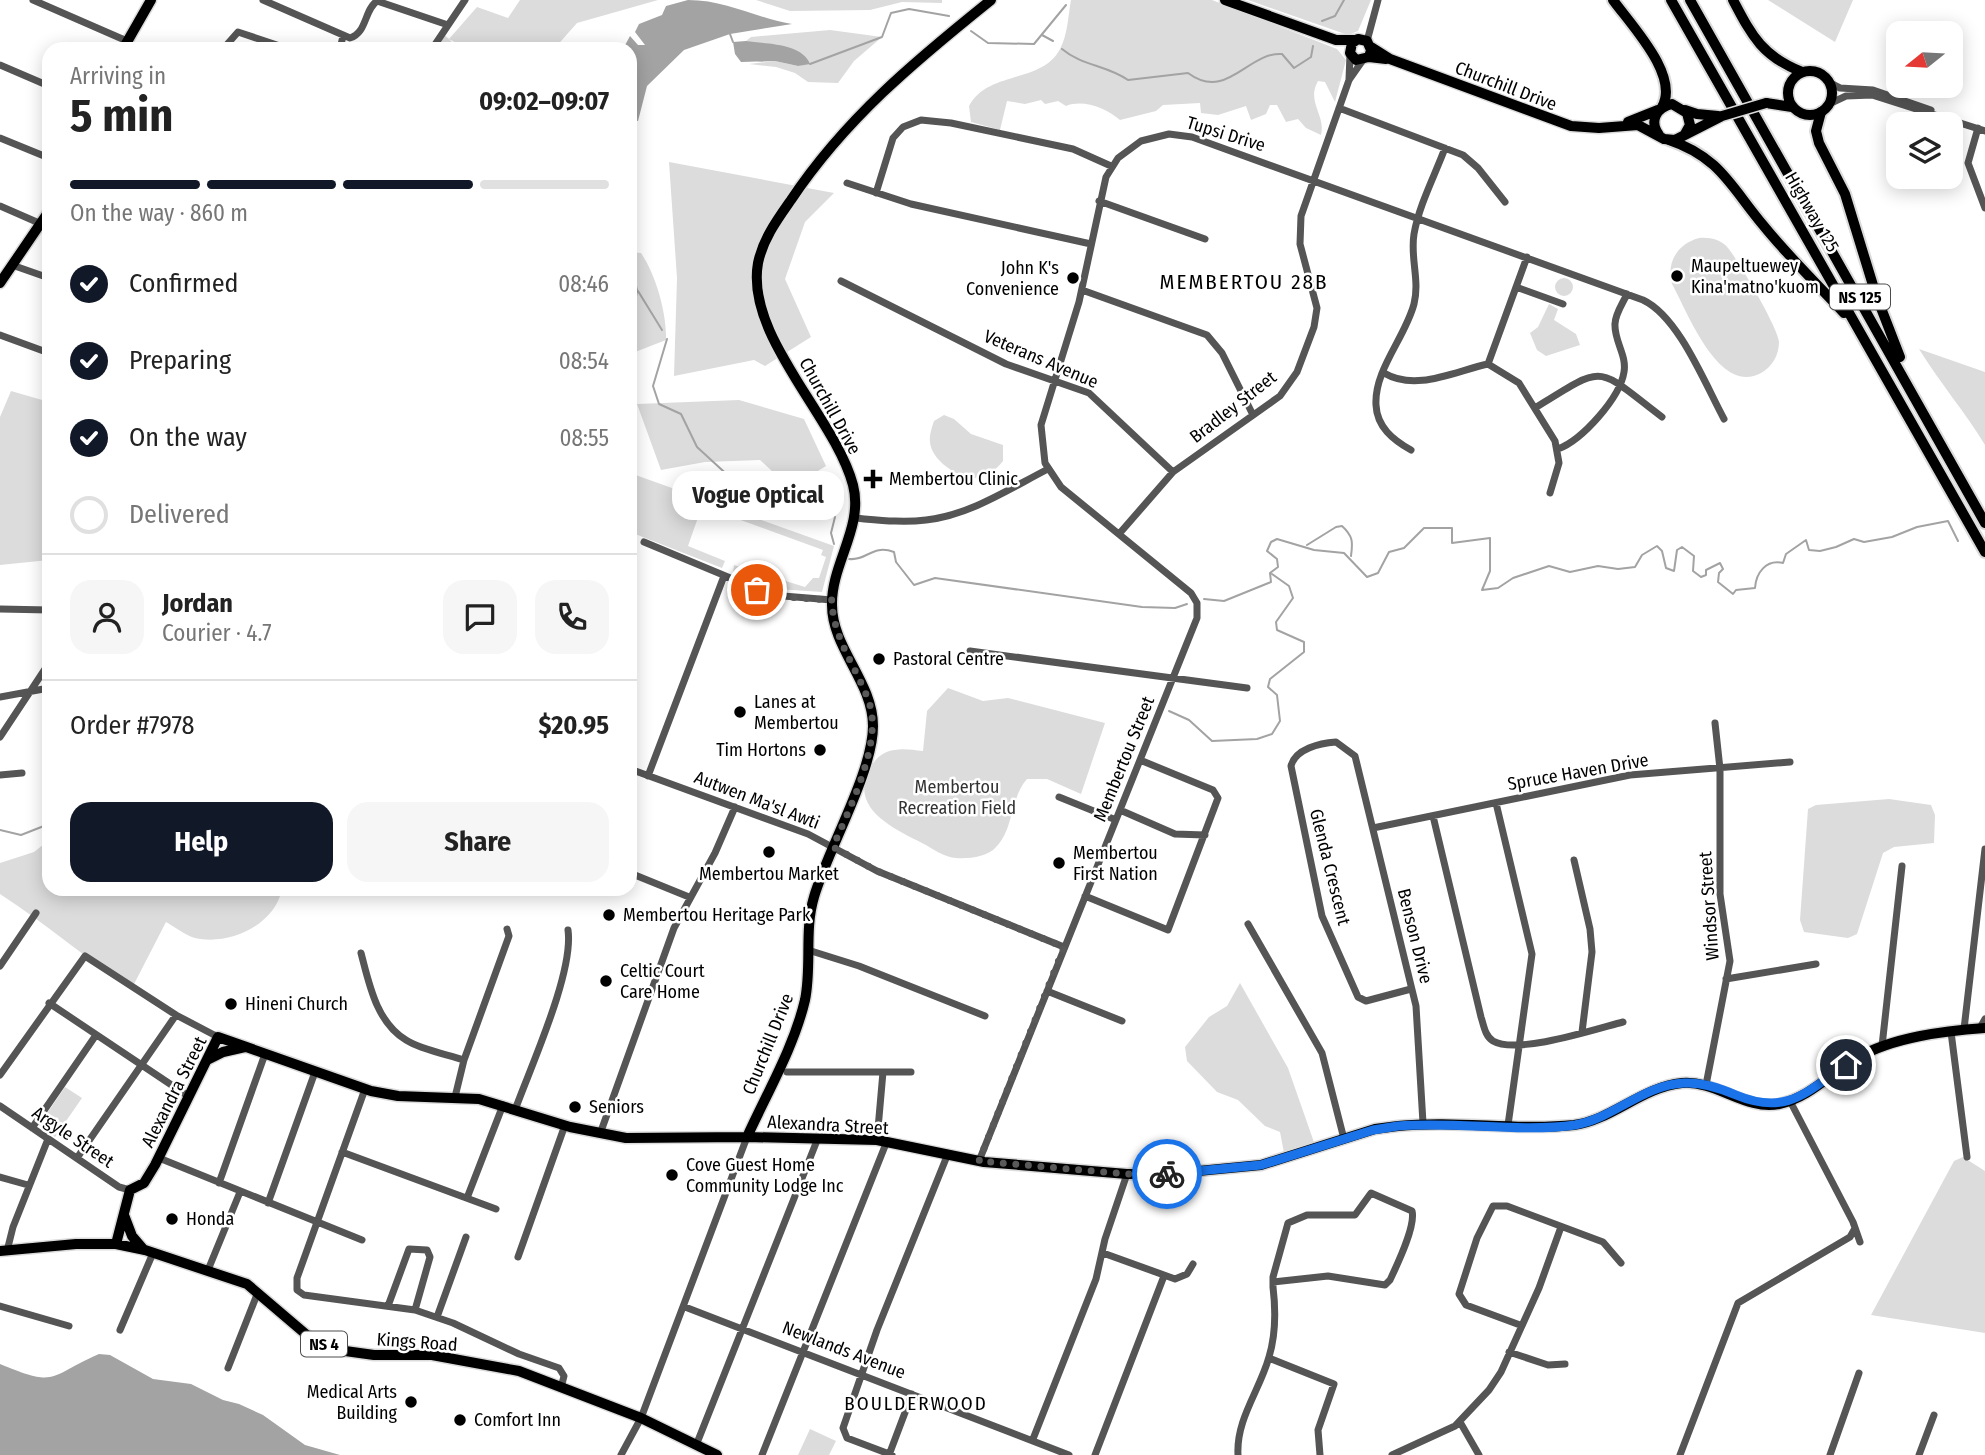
<!DOCTYPE html>
<html lang="en">
<head>
<meta charset="utf-8">
<style>
  :root { --surface:#fff; --page:#f6f6f6; --text:#222; --muted:#767676; --line:#e0e0e0; --accent:#111827 }
  body { margin:0; font-family:"Fira Sans Condensed",sans-serif; background:var(--page); color:var(--text); height:100vh; display:flex; flex-direction:column; font-size:26px; white-space:nowrap }
  * { box-sizing:border-box; margin:0 }
  p { font-size:23px; color:var(--muted) }
  .icon { flex:none; width:38px; height:38px; fill:none; stroke:currentColor; stroke-width:2; stroke-linecap:round; stroke-linejoin:round }
  .map { position:relative; flex:1; overflow:hidden }
  .details { position:absolute; left:42px; top:42px; width:595px; height:854px; display:flex; flex-direction:column; background:var(--surface); border-radius:21px; box-shadow:0 4px 18px #0003 }
  .details>* { flex:none }
  .needle { width:46px; rotate:252deg }
  .tools { position:absolute; left:1886px; top:21px; display:grid; gap:14px }
  .tools a { display:grid; place-items:center; width:77px; height:77px; border-radius:14px; background:var(--surface); box-shadow:0 4px 18px #0003; font-size:35px }
  .pin { position:absolute; display:grid; place-items:center; width:60px; height:60px; color:#fff; margin:-30px; border:4px solid #fff; border-radius:50%; box-shadow:0 2px 7px #0007 }
  .courier { position:absolute; display:grid; place-items:center; width:70px; height:70px; margin:-35px; border:5px solid #1a73e8; border-radius:50%; background:#fff; color:#222; box-shadow:0 2px 9px #0007 }
  .bubble { position:absolute; height:49px; border-radius:21px; background:var(--surface); box-shadow:0 4px 18px #0003; font-size:23px; font-weight:700; line-height:49px; text-align:center }
  .summary em { font-style:normal; font-weight:700 }
  .summary div { display:flex; flex-direction:column-reverse }
  .summary { display:flex; align-items:center; justify-content:space-between; height:119px; padding:0 28px }
  h1 { font-size:46px; font-weight:700; line-height:52px }
  .bar { display:grid; grid-template-columns:repeat(4,1fr); gap:10px 7px; align-content:center; height:84px; padding:0 28px }
  .bar i { height:9px; border-radius:5px; background:var(--line) }
  .bar .active { background:var(--accent) }
  .bar p { grid-column:span 4 }
  .line { display:flex; align-items:center; gap:18px; padding:0 28px; border-top:2px solid var(--line) }
  .line div { flex:1 }
  .round { display:grid; place-items:center; flex:none; width:74px; height:74px; border-radius:21px; background:var(--page) }
  ol { padding:0 28px; list-style:none }
  li { display:flex; align-items:center; gap:21px; height:77px }
  li p { margin-inline-start:auto }
  li .icon { padding:7px; border-radius:50%; background:var(--accent); color:#fff; stroke-width:4 }
  li:last-child { color:var(--muted) }
  li i { width:38px; height:38px; border:4px solid var(--line); border-radius:50% }
  .primary-button { display:flex; gap:14px; margin-top:auto; padding:14px 28px }
  .primary-button a { flex:1; height:80px; border-radius:21px; background:var(--accent); color:#fff; font-size:28px; font-weight:700; line-height:80px; text-align:center }
  .primary-button a+a { background:var(--page); color:var(--text) }
  .map>svg:first-child { display:block }
</style>
</head>
<body>
<div class="map">
<svg width="1985" height="1455" viewBox="0 0 1985 1455">
  <rect width="100%" height="100%" fill="#fff"/>
  <path fill="#dcdcdc" d="M520,0H658L577,23L554,49H468L449,39L458,49H435L442,33L449,39L477,7L508,18Z
    M756,0H942V3L902,2L870,10L790,11Z
    M1071,0H1212L1337,49L1346,60L1335,102L1325,82L1318,81C1306,102 1326,115 1321,135L1306,128L1298,119L1286,122L1277,105H1270L1266,114L1251,120L1246,106L1218,115L1201,113L1200,103L1163,105L1156,111L1120,120C1106,108 1083,99 1066,106L1058,101L1045,104L1041,100L1025,104L1007,101L1000,130L971,122L969,106C988,70 1042,84 1060,49C1068,34 1068,16 1071,0Z
    M1248,0H1371L1358,31L1348,35Z
    M1768,0H1853L1835,42Z
    M830,30L882,37L854,61L838,83L808,82L795,73L776,67L749,64L775,61L798,66L809,63L746,41L751,37Z
    M669,162L834,193L805,222L785,279L811,337L765,366L754,360L674,376L677,278Z
    M1699,238C1709,237 1721,239 1728,248C1738,260 1779,329 1779,342C1779,355 1772,367 1761,373C1719,396 1688,313 1672,284C1666,263 1677,244 1699,238Z
    M630,252L641,253C656,275 667,314 666,340L630,354Z
    M1555 287a9 9 0 1 1 18 0a9 9 0 1 1-18 0Z
    M1549,304L1558,309L1554,320L1576,334L1580,345L1546,356L1537,350L1530,333L1538,327Z
    M1919,349L1985,372V445C1965,412 1940,383 1919,349Z
    M11,391L49,402V560L0,565V417Z
    M739,400L804,419L826,466L790,488L760,460L705,462L661,470L637,404Z
    M944,415L954,419L971,434L1003,445V461C996,470 987,476 975,478C959,479 931,460 930,442C929,436 932,427 934,421Z
    M630,473L834,546L822,592L777,589L733,573L734,565L743,568L742,574L747,576L750,570L805,587L813,578H819L826,557L821,555L823,550L702,506L688,546L725,561L722,568L630,532Z
    M948,688L983,701L1008,698L1105,723L1081,794L1047,779H1027C1010,798 1014,829 996,847C988,857 968,859 956,858C945,858 932,848 922,843C892,828 847,807 871,767C882,746 902,748 923,751L927,711Z
    M1889,799L1931,805L1935,815L1934,843L1894,847L1883,853L1857,934L1848,938L1804,932L1800,920L1808,809L1816,805Z
    M49,840V889H282C275,925 229,946 195,938C185,935 175,927 166,922L132,988C86,959 45,923 0,894V863L34,852Z
    M1240,983L1288,1068L1316,1148L1285,1158L1280,1132L1265,1126L1238,1100L1217,1092L1187,1061L1185,1047L1209,1017L1227,1006Z
    M65,1087L82,1098L55,1137L39,1125Z
    M1963,1157L1985,1171V1333L1871,1315L1954,1161Z
    M810,1429L836,1441L829,1455H798Z"/>
  <path fill="#a3a3a3" d="M688,0C726,0 756,18 792,24L730,34L684,50L647,86L638,121L630,120V49H623L630,36L638,45H645L635,32L639,24L662,15L666,6Z
    M746,41C765,44 802,43 810,64L798,66L775,61L741,62L735,54L733,42Z
    M99,1354L110,1355L153,1379L191,1384L223,1400L239,1404L263,1415L305,1445L340,1455H0V1364C58,1388 47,1377 99,1354Z"/>
  <g fill="none" stroke-linecap="round" stroke-linejoin="round">
    <path stroke="#a3a3a3" stroke-width="2" d="M1322,21L1335,16L1344,0
      M971,31L988,43L1034,44L1066,5
      M730,34L733,42
      M1042,35L1053,41
      M1062,49C1082,66 1107,65 1128,80L1188,73C1227,102 1247,52 1282,54L1294,68L1311,57L1313,46
      M810,64L882,37L891,13L909,9L949,16
      M630,263L637,290L635,304H630
      M638,291L662,330
      M667,339L653,386L659,404L681,414L697,447L746,492L766,498L822,495L835,517L831,533L834,544
      M1307,545L1336,527L1342,526C1353,536 1353,542 1351,556
      M849,559C867,561 872,544 894,552L896,562L914,585L935,578L1142,607L1175,608L1187,604
      M1204,599L1224,601L1271,582L1270,573L1278,567L1277,559L1267,551L1271,542L1277,539L1314,550L1344,553L1367,577L1378,573L1389,552L1404,548L1424,528H1452V543L1490,538V571L1482,590L1498,588L1513,578L1549,566L1570,572L1598,566L1618,569L1635,567L1642,555L1657,546L1662,551L1666,568L1674,571L1677,550L1682,547L1694,556L1693,571L1701,577L1706,575V570L1720,563L1723,569L1719,573L1718,582L1733,594L1736,590L1755,588C1756,573 1766,559 1783,563L1786,554L1806,540L1809,550L1820,551L1836,547L1854,539L1864,542L1892,537L1917,527L1948,521L1958,541
      M1169,711L1189,720L1212,741L1257,739L1272,734L1280,721L1277,695L1268,687L1270,679L1304,652V642L1277,630L1276,622L1293,598L1289,586L1272,574
      M0,830L21,835L49,824"/>
    <defs>
      <path id="major" d="M1225,0L1336,40H1354
        M1371,47L1390,59L1571,126L1599,128L1638,125L1664,139L1675,140L1722,116
        M123,49L151,0
        M1369,57L1371,50L1367,41L1358,39L1352,43L1350,53L1356,60L1369,57L1386,59
        M1788 93a22 22 0 1 1 44 0a22 22 0 1 1-44 0Z
        M1766,103L1792,107
        M1685,110L1697,114L1718,116
        M1628,122L1658,110
        M1659,135C1649,121 1656,108 1672,104L1687,113L1690,125L1685,134
        M0,283L49,211
        M207,1060L223,1052L245,1047
        M747,1137C767,1093 794,1047 805,1000C812,966 804,930 814,897C828,849 873,772 873,726C873,682 832,648 832,605C831,564 864,527 853,485C835,417 745,336 758,263C763,239 777,220 791,200C845,119 915,61 991,0
        M124,1215L132,1236L144,1250
        M116,1244L130,1190L144,1183L155,1165L218,1037L371,1091L398,1096L479,1099L570,1127L626,1138L747,1137L877,1140L984,1162L1127,1174H1167L1261,1165L1375,1129L1398,1126C1456,1120 1516,1131 1574,1125C1612,1120 1642,1087 1682,1083C1716,1080 1746,1111 1779,1104C1809,1098 1831,1073 1857,1058C1893,1037 1944,1031 1985,1028
        M0,1251L76,1244H116L145,1250L247,1284L308,1336L338,1350L374,1355H432L519,1371L641,1418L717,1455"/>
      <path id="highway" d="M1613,0C1632,26 1680,76 1662,107
        M1671,0L1985,552
        M1690,0L1985,523
        M1733,0C1752,36 1762,56 1802,72
        M1821,112L1816,131L1819,143L1845,194L1876,295L1900,357
        M1669,140C1720,157 1731,187 1763,225C1788,256 1817,284 1844,313"/>
    </defs>
    <use href="#major" stroke="#dbdbdb" stroke-width="13"/>
    <use href="#highway" stroke="#dbdbdb" stroke-width="14"/>
    <path stroke="#555" stroke-width="7" d="M33,0L127,41
      M263,0L350,38C367,33 364,10 377,1L448,25
      M1367,41L1378,0
      M223,49L238,32L289,49
      M340,49L343,36
      M432,49L465,0
      M0,65L49,86
      M1349,80L1350,54
      M1830,83L1840,88L1873,90L1931,110
      M1829,104L1846,96L1872,95L1985,131
      M1339,108L1463,155L1478,168L1505,202
      M1978,128L1968,163L1985,208
      M0,138L49,158
      M847,183L911,204L1091,244
      M876,193L893,138L903,127L921,120L951,123L1073,149L1111,166
      M1099,201L1205,239
      M0,206L39,223
      M12,265L49,278
      M841,281L1006,364L1089,393L1173,472
      M1516,287L1563,304
      M1082,290L1207,335L1222,353L1253,415
      M0,335L49,353
      M1488,364L1527,257
      M1384,373C1416,392 1455,371 1488,364L1519,383L1555,441L1559,463L1550,493
      M1535,408C1607,363 1595,366 1662,417
      M1558,449C1582,440 1620,398 1624,372C1627,355 1614,341 1615,324C1615,314 1623,303 1627,294
      M1411,450C1393,440 1377,427 1376,405C1374,370 1405,338 1414,304C1420,280 1410,258 1414,234C1419,205 1435,175 1445,148
      M854,518C878,520 902,523 926,520C970,515 1009,489 1048,469
      M1119,534L1173,472L1280,396L1297,372L1314,327L1317,308L1300,244L1301,216L1349,80L1363,60
      M644,542L771,595L832,600
      M0,609L49,610
      M970,651L1247,688
      M0,697L49,688
      M0,737L49,663
      M630,769L808,834L877,871L1064,947
      M0,775L22,773
      M648,776L724,576
      M1059,797L1116,820
      M1496,803L1532,954L1508,1125
      M1120,810L1175,834L1205,835
      M1433,816L1481,1017C1484,1026 1485,1036 1493,1041C1517,1055 1596,1029 1623,1022
      M1373,828L1630,775L1790,762
      M1574,860L1590,929L1592,952L1582,1032
      M630,873L689,897
      M1085,896L1168,930L1218,798L1213,790L1140,760
      M1248,924L1322,1053L1344,1139
      M808,950L859,966L985,1016
      M361,953C369,983 376,1022 406,1040C422,1050 446,1054 464,1060
      M0,966L36,913
      M1726,979L1816,964
      M1411,989L1366,1001L1358,997L1322,916L1291,766C1295,749 1320,743 1336,742L1355,756L1416,1006L1423,1123
      M1047,991L1122,1021
      M49,1003L188,1096
      M1980,1028L1985,1019
      M1964,1029L1985,849
      M1951,1032L1967,1157
      M1882,1046L1902,866
      M787,1072H911
      M0,1075L85,956L176,1015L218,1037
      M1706,1085L1730,961L1720,894V769L1715,723
      M365,1089L297,1278V1290L304,1295L415,1310L453,1323L519,1354L559,1368L564,1376L561,1388
      M455,1097L464,1060L509,936L507,929
      M1790,1101L1853,1222L1860,1242
      M0,1106L119,1187L130,1190
      M515,1110C531,1066 574,972 568,930
      M32,1128L96,1035
      M600,1134L674,928L715,853L735,807
      M877,1140L883,1072
      M342,1152L496,1209
      M77,1158L176,1015
      M159,1158L362,1240
      M979,1161L1197,618V603L1191,593L1061,487L1045,463L1041,425L1079,302L1106,177L1118,158L1141,141L1169,134L1192,137L1643,300C1679,317 1705,384 1724,419
      M0,1177L28,1185
      M219,1183L265,1054
      M467,1198L503,1105
      M268,1203L315,1072
      M7,1251L13,1227L48,1139
      M1103,1253L1175,1279L1187,1274L1193,1264
      M518,1257L565,1125
      M208,1270L240,1192
      M0,1306L69,1326
      M388,1306L409,1249L427,1250L430,1257L415,1310
      M685,1307L1069,1455
      M437,1317L466,1237
      M1520,1325L1466,1305L1459,1294L1477,1238L1493,1206H1507L1603,1242L1621,1263
      M120,1330L153,1253
      M1509,1352L1548,1365L1565,1364
      M1269,1358L1334,1384L1318,1430L1320,1455
      M228,1368L258,1292
      M1460,1422L1479,1455
      M1033,1439L1096,1279L1105,1239L1127,1174
      M697,1443L818,1138
      M621,1455L641,1418L747,1137
      M762,1455L887,1141
      M889,1455L912,1394
      M892,1455L847,1438L843,1428L877,1330L947,1156
      M1095,1455L1164,1276
      M1238,1455C1236,1419 1260,1390 1269,1357C1276,1334 1276,1312 1273,1287V1277L1288,1223L1307,1215H1355L1371,1193L1412,1211C1416,1226 1397,1265 1390,1280L1385,1285L1328,1276L1273,1282
      M1392,1455L1455,1426L1489,1390L1501,1372L1539,1288L1561,1227
      M1680,1455L1738,1303L1850,1237L1854,1230
      M1830,1455L1859,1373
      M1919,1455L1934,1415"/>
    <use href="#major" stroke="#000" stroke-width="10"/>
    <use href="#highway" stroke="#000" stroke-width="10"/>
    <defs>
      <path id="major-bridge" d="M1722,116L1766,103"/>
    </defs>
    <use href="#major-bridge" stroke="#dbdbdb" stroke-width="13" stroke-linecap="butt"/>
    <use href="#major-bridge" stroke="#000" stroke-width="10"/>
  </g>
  <g fill="none" stroke-linecap="round" stroke-linejoin="round">
    <path stroke="#595959" stroke-width="7" stroke-dasharray="0 12.6" d="M757,590L784,597L832,600C832,637 857,668 869,702C883,743 849,809 833,847L877,871L1064,947L979,1161L1127,1174H1167"/>
    <path stroke="#1a73e8" stroke-width="9" d="M1167,1174L1261,1165L1373,1130L1398,1126C1456,1121 1520,1133 1575,1125C1614,1118 1643,1085 1684,1083C1703,1082 1720,1088 1736,1095C1787,1116 1806,1092 1846,1065"/>
  </g>
  <g fill="#000" stroke="#fff" stroke-width="2.5">
    <circle cx="1677" cy="276" r="7"/>
    <circle cx="1073" cy="278" r="7"/>
    <path d="M869.5 468.5h7v7h7v7h-7v7h-7v-7h-7v-7h7z"/>
    <circle cx="879" cy="659" r="7"/>
    <circle cx="740" cy="712" r="7"/>
    <circle cx="820" cy="750" r="7"/>
    <circle cx="769" cy="852" r="7"/>
    <circle cx="1059" cy="863" r="7"/>
    <circle cx="609" cy="915" r="7"/>
    <circle cx="606" cy="981" r="7"/>
    <circle cx="231" cy="1004" r="7"/>
    <circle cx="575" cy="1107" r="7"/>
    <circle cx="672" cy="1175" r="7"/>
    <circle cx="172" cy="1219" r="7"/>
    <circle cx="411" cy="1402" r="7"/>
    <circle cx="460" cy="1420" r="7"/>
  </g>
  <g text-anchor="middle" stroke-width="5" stroke-linejoin="round" paint-order="stroke">
    <g fill="#fff" stroke="#4c4c4c" stroke-width="2">
      <rect x="1830" y="284.5" width="60" height="25" rx="5"/>
      <rect x="301" y="1331.5" width="46" height="25" rx="5"/>
    </g>
    <g font-size="16" font-weight="bold" fill="#000">
      <text x="1860" y="303">NS 125</text>
      <text x="324" y="1350">NS 4</text>
    </g>
    <g font-size="18" fill="#000" stroke="#fff">
      <text transform="translate(1506 86) rotate(21)" y="6">Churchill Drive</text>
      <text transform="translate(1226 134) rotate(17)" y="6">Tupsi Drive</text>
      <text transform="translate(1812 212) rotate(60)" y="6">Highway 125</text>
      <text transform="translate(1041 359) rotate(23)" y="6">Veterans Avenue</text>
      <text transform="translate(830 406) rotate(61)" y="6">Churchill Drive</text>
      <text transform="translate(1233 407) rotate(-38)" y="6">Bradley Street</text>
      <text transform="translate(1124 759) rotate(-68)" y="6">Membertou Street</text>
      <text transform="translate(1578 772) rotate(-10)" y="6">Spruce Haven Drive</text>
      <text transform="translate(757 800) rotate(21)" y="6">Autwen Ma'sl Awti</text>
      <text transform="translate(1330 867) rotate(76)" y="6">Glenda Crescent</text>
      <text transform="translate(1709 906) rotate(-94)" y="6">Windsor Street</text>
      <text transform="translate(1415 936) rotate(76)" y="6">Benson Drive</text>
      <text transform="translate(768 1044) rotate(-68)" y="6">Churchill Drive</text>
      <text transform="translate(174 1092) rotate(-63)" y="6">Alexandra Street</text>
      <text transform="translate(828 1125) rotate(3)" y="6">Alexandra Street</text>
      <text transform="translate(73 1137) rotate(34)" y="6">Argyle Street</text>
      <text transform="translate(417 1342) rotate(4)" y="6">Kings Road</text>
      <text transform="translate(844 1350) rotate(21)" y="6">Newlands Avenue</text>
    </g>
    <g font-size="18" fill="#000" stroke="#fff" text-anchor="start">
      <text x="1691" y="272">Maupeltuewey<tspan x="1691" dy="21">Kina'matno'kuom</tspan></text>
      <text x="1059" y="274" text-anchor="end">John K's<tspan x="1059" dy="21">Convenience</tspan></text>
      <text x="889" y="485">Membertou Clinic</text>
      <text x="893" y="665">Pastoral Centre</text>
      <text x="754" y="708">Lanes at<tspan x="754" dy="21">Membertou</tspan></text>
      <text x="806" y="756" text-anchor="end">Tim Hortons</text>
      <text x="1073" y="859">Membertou<tspan x="1073" dy="21">First Nation</tspan></text>
      <text x="769" y="880" text-anchor="middle">Membertou Market</text>
      <text x="623" y="921">Membertou Heritage Park</text>
      <text x="620" y="977">Celtic Court<tspan x="620" dy="21">Care Home</tspan></text>
      <text x="245" y="1010">Hineni Church</text>
      <text x="589" y="1113">Seniors</text>
      <text x="686" y="1171">Cove Guest Home<tspan x="686" dy="21">Community Lodge Inc</tspan></text>
      <text x="186" y="1225">Honda</text>
      <text x="397" y="1398" text-anchor="end">Medical Arts<tspan x="397" dy="21">Building</tspan></text>
      <text x="474" y="1426">Comfort Inn</text>
    </g>
    <g font-size="18" fill="#333" stroke="#fff">
      <text x="957" y="793">Membertou<tspan x="957" dy="21">Recreation Field</tspan></text>
    </g>
    <g font-size="19" letter-spacing="2" fill="#000" stroke="#fff">
      <text x="916" y="1410">BOULDERWOOD</text>
    </g>
    <g font-size="21" letter-spacing="2" fill="#000" stroke="#fff">
      <text x="1244" y="289">MEMBERTOU 28B</text>
    </g>
  </g>
</svg>
<div class="tools">
<a><svg class="needle" viewBox="-14 -14 28 28"><path d="M0-13l5 13h-10z" fill="#e53935"/><path d="M0 13l5-13h-10z" fill="#767676"/></svg></a>
<a><svg class="icon" aria-label="layers" viewBox="0 0 24 24"><path d="M12 4l9 5-9 5-9-5zM3 14l9 5 9-5"/></svg></a>
</div>
<div class="pin" style="left:757px;top:590px;background:#ea580c"><svg class="icon" aria-label="bag" viewBox="0 0 24 24"><path d="M5 8h14l-1 12H6zM9 8a3 3 0 0 1 6 0"/></svg></div>
<div class="pin" style="left:1846px;top:1065px;background:#1f2937"><svg class="icon" aria-label="home" viewBox="0 0 24 24"><path d="M3 11l9-7 9 7M6 9v11h12V9"/></svg></div>
<div class="courier" style="left:1167px;top:1174px"><svg class="icon" aria-label="bike" viewBox="0 0 24 24"><circle cx="6" cy="16" r="4"/><circle cx="18" cy="16" r="4"/><path d="M6 16l4-8h5l3 8M10 8l3 8H6M13 5h3"/></svg></div>
<div class="bubble" style="left:672px;top:471px;width:172px">Vogue Optical</div>
<section class="details">
<div class="summary"><div><h1>5 min</h1><p>Arriving in</p></div><em>09:02–09:07</em></div>
<div class="bar"><i class="active"></i><i class="active"></i><i class="active"></i><i></i><p>On the way · 860 m</p></div>
<ol>
<li><svg class="icon" aria-label="check" viewBox="0 0 24 24"><path d="M5 12l5 5 9-10"/></svg>Confirmed<p>08:46</p></li>
<li><svg class="icon" aria-label="check" viewBox="0 0 24 24"><path d="M5 12l5 5 9-10"/></svg>Preparing<p>08:54</p></li>
<li><svg class="icon" aria-label="check" viewBox="0 0 24 24"><path d="M5 12l5 5 9-10"/></svg>On the way<p>08:55</p></li>
<li><i></i>Delivered</li>
</ol>
<div class="line" style="height:126px"><a class="round"><svg class="icon" aria-label="person" viewBox="0 0 24 24"><circle cx="12" cy="8" r="4"/><path d="M4 21q1-7 8-7t8 7"/></svg></a><div><b>Jordan</b><p>Courier · 4.7</p></div><a class="round"><svg class="icon" aria-label="chat" viewBox="0 0 24 24"><path d="M4 5h16v11H9l-5 4z"/></svg></a><a class="round"><svg class="icon" aria-label="phone" viewBox="0 0 24 24"><path d="M5 4h4l2 5-3 2q2 4 5 5l2-3 5 2v4C11 20 4 13 5 4z"/></svg></a></div>
<div class="line" style="height:91px"><div>Order #7978</div><b>$20.95</b></div>
<div class="primary-button"><a>Help</a><a>Share</a></div>
</section>
</div>
</body>
</html>
